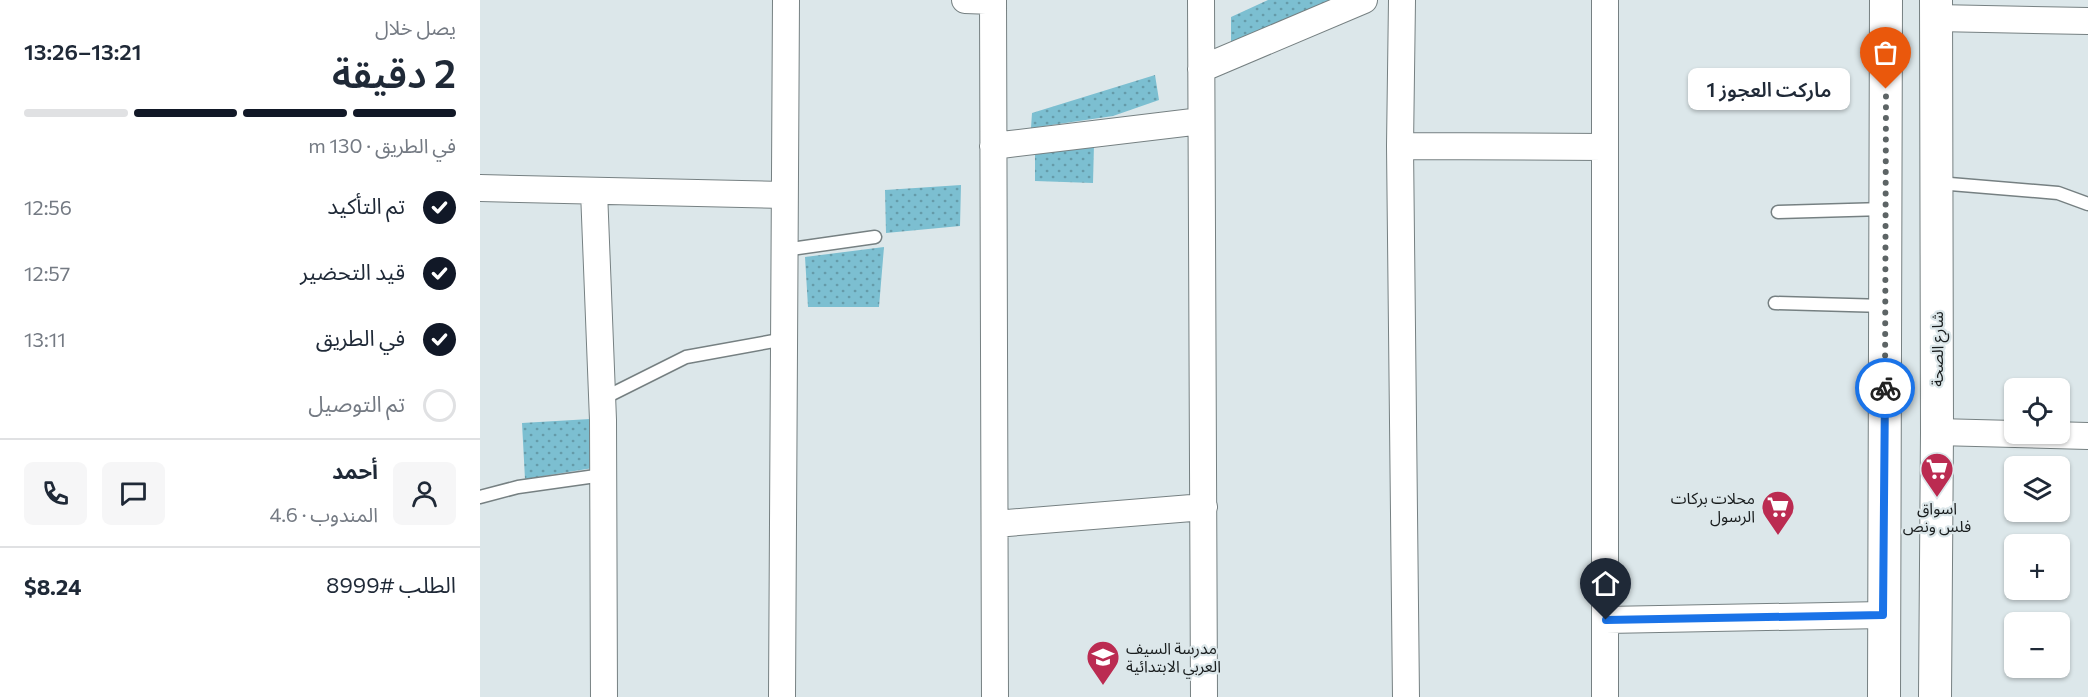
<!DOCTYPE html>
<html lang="ar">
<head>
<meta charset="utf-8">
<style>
  :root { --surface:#fff; --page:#f6f6f7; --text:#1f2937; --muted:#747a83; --line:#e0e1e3; --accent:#111827 }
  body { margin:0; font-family:Commissioner,"Noto Sans Arabic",sans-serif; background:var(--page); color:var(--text); direction:rtl; height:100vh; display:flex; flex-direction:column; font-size:22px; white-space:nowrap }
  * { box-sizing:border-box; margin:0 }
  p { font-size:20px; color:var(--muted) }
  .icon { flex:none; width:33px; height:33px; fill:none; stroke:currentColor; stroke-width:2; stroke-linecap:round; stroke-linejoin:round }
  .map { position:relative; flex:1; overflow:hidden; direction:ltr }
  .panel { display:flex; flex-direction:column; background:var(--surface); width:480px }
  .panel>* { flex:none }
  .fabs { position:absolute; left:1524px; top:378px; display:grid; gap:12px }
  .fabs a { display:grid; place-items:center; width:66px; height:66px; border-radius:9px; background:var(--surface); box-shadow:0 2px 4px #0004; font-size:30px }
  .pin { position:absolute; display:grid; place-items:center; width:51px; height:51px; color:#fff; margin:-62px -26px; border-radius:50% 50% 50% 0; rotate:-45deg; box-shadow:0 0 6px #0007 }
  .pin .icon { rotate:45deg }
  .courier { position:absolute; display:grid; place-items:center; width:60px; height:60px; margin:-30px; border:4px solid #1a73e8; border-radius:50%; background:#fff; color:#222; box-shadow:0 2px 8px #0007 }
  .bubble { position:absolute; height:42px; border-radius:9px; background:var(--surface); box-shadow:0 2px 4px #0004; font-size:20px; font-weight:600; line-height:42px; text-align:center; direction:rtl }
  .headline em { font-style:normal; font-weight:600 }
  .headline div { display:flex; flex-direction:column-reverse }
  .headline { display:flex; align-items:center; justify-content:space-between; height:102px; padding:0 24px }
  h1 { font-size:39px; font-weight:600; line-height:45px }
  .bar { display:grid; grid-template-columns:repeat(4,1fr); gap:9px 6px; align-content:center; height:72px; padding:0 24px }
  .bar i { height:8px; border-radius:4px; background:var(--line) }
  .bar .selected { background:var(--accent) }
  .bar p { grid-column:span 4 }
  .line { display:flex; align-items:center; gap:15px; padding:0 24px; border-top:2px solid var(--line) }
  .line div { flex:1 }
  .round { display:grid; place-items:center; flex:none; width:63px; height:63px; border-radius:9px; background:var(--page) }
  ol { padding:0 24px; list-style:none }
  li { display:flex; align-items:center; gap:18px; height:66px }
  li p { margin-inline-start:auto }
  li .icon { padding:6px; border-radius:50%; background:var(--accent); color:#fff; stroke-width:4 }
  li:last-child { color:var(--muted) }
  li i { width:33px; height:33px; border:3px solid var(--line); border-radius:50% }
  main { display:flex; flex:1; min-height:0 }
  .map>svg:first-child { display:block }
</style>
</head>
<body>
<main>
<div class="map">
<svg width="1608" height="697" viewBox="0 0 1608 697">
  <defs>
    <pattern id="grass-dots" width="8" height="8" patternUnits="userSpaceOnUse" patternTransform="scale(1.5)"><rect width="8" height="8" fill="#7cbfd1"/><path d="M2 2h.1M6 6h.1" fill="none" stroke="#659ba9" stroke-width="1.8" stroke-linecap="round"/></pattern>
  </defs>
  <rect width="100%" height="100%" fill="#dce7ea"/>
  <path fill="url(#grass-dots)" d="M788,0H852L751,47V17Z
    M675,75L679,100L633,116L551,128L552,113Z
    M614,144L613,183L555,181V148Z
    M481,185L480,226L406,233L405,190Z
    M404,247L399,307H328L325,257Z
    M110,419L113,468L45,479L42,423Z"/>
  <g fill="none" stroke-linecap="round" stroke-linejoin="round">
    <defs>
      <path id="service" d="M1458,183L1578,193L1608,204
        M1298,212L1404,209
        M304,250L395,237
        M1295,303L1405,306
        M122,399L206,357L305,339
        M0,497L38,487L123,475"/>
      <path id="minor" d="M485,0L513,1
        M513,0L515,697
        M721,0L724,697
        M922,0L920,146L926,697
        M1125,0V697
        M1456,18L1608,21
        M721,69L884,0
        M513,146L721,121
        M920,146L1124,147
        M0,188L304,195
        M114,191L123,420L124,697
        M1457,432L1608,436
        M515,524L724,507
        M1126,620L1403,615
        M302,697L306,0"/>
      <path id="tertiary" d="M1404,697L1406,0
        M1455,697L1457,432L1456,0"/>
    </defs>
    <use href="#service" stroke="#768082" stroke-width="15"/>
    <use href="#minor" stroke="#768082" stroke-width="28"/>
    <use href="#tertiary" stroke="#768082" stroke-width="34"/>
    <use href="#service" stroke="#fff" stroke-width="12"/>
    <use href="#minor" stroke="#fff" stroke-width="26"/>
    <use href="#tertiary" stroke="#fff" stroke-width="32"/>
  </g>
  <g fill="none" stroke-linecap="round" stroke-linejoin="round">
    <path stroke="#5d6465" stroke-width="6" stroke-dasharray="0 10.8" d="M1405,388L1406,89"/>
    <path stroke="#1a73e8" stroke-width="8" d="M1126,620L1403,615L1405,388"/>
  </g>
  <defs>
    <symbol id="supermarket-pin" viewBox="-11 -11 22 30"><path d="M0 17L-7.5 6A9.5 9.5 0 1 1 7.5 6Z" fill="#bb2b51" stroke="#dce7ea"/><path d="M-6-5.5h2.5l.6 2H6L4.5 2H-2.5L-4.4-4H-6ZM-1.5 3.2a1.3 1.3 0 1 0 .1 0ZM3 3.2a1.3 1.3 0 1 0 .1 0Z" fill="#fff"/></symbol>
    <symbol id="school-pin" viewBox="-11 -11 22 30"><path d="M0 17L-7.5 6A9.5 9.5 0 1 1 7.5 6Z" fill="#bb2b51" stroke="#dce7ea"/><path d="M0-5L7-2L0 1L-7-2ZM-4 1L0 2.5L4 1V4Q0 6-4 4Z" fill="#fff"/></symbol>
  </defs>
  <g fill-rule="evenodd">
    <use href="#supermarket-pin" x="1438" y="450" width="38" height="52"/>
    <use href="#supermarket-pin" x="1279" y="488" width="38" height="52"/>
    <use href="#school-pin" x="604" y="638" width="38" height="52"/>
  </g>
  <g text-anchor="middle" stroke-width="4.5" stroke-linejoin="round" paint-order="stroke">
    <g font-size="16" fill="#191d1e" stroke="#dce7ea">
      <text transform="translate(1457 349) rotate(-90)" y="6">شارع الصحة</text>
    </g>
    <g font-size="16" fill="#191d1e" stroke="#dce7ea" text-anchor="end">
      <text x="1275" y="504">محلات بركات<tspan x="1275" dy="18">الرسول</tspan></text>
      <text x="1457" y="514" text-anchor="middle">اسواق<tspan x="1457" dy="18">فلس ونص</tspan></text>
      <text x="646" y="654" text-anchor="start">مدرسة السيف<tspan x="646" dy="18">العربي الابتدائية</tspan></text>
    </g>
  </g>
</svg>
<div class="fabs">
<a><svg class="icon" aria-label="locate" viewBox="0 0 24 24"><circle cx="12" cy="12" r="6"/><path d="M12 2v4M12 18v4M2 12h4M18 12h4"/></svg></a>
<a><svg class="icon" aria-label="layers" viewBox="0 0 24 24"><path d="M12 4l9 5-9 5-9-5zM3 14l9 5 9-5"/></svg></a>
<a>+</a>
<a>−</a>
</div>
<div class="pin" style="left:1406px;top:89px;background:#ea580c"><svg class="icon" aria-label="bag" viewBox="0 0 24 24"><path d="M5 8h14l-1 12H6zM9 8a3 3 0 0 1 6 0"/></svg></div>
<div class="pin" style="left:1126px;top:620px;background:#1f2937"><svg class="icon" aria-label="home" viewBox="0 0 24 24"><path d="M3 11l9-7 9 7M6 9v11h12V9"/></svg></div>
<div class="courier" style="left:1405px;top:388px"><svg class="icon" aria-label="bike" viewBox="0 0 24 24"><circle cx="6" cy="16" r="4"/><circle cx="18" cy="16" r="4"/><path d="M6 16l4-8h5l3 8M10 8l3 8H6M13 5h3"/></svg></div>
<div class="bubble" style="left:1208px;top:68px;width:162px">ماركت العجوز 1</div>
</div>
<section class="panel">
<div class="headline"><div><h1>2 دقيقة</h1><p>يصل خلال</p></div><em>13:21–13:26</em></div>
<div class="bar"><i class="selected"></i><i class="selected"></i><i class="selected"></i><i></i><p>في الطريق · 130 m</p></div>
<ol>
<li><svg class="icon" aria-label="check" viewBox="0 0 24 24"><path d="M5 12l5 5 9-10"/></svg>تم التأكيد<p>12:56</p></li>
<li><svg class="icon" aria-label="check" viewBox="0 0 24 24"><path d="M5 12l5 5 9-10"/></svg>قيد التحضير<p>12:57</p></li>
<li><svg class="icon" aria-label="check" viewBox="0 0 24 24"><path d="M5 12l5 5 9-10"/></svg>في الطريق<p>13:11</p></li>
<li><i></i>تم التوصيل</li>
</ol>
<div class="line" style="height:108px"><a class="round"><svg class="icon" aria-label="person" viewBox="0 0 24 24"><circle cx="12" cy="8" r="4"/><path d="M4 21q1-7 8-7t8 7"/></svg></a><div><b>أحمد</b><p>المندوب · 4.6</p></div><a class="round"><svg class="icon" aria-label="chat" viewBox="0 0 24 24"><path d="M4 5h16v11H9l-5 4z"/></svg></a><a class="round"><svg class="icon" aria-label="phone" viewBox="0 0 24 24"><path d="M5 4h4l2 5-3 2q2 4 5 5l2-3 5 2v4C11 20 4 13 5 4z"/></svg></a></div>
<div class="line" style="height:78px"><div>الطلب #8999</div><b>$8.24</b></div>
</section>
</main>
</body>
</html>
